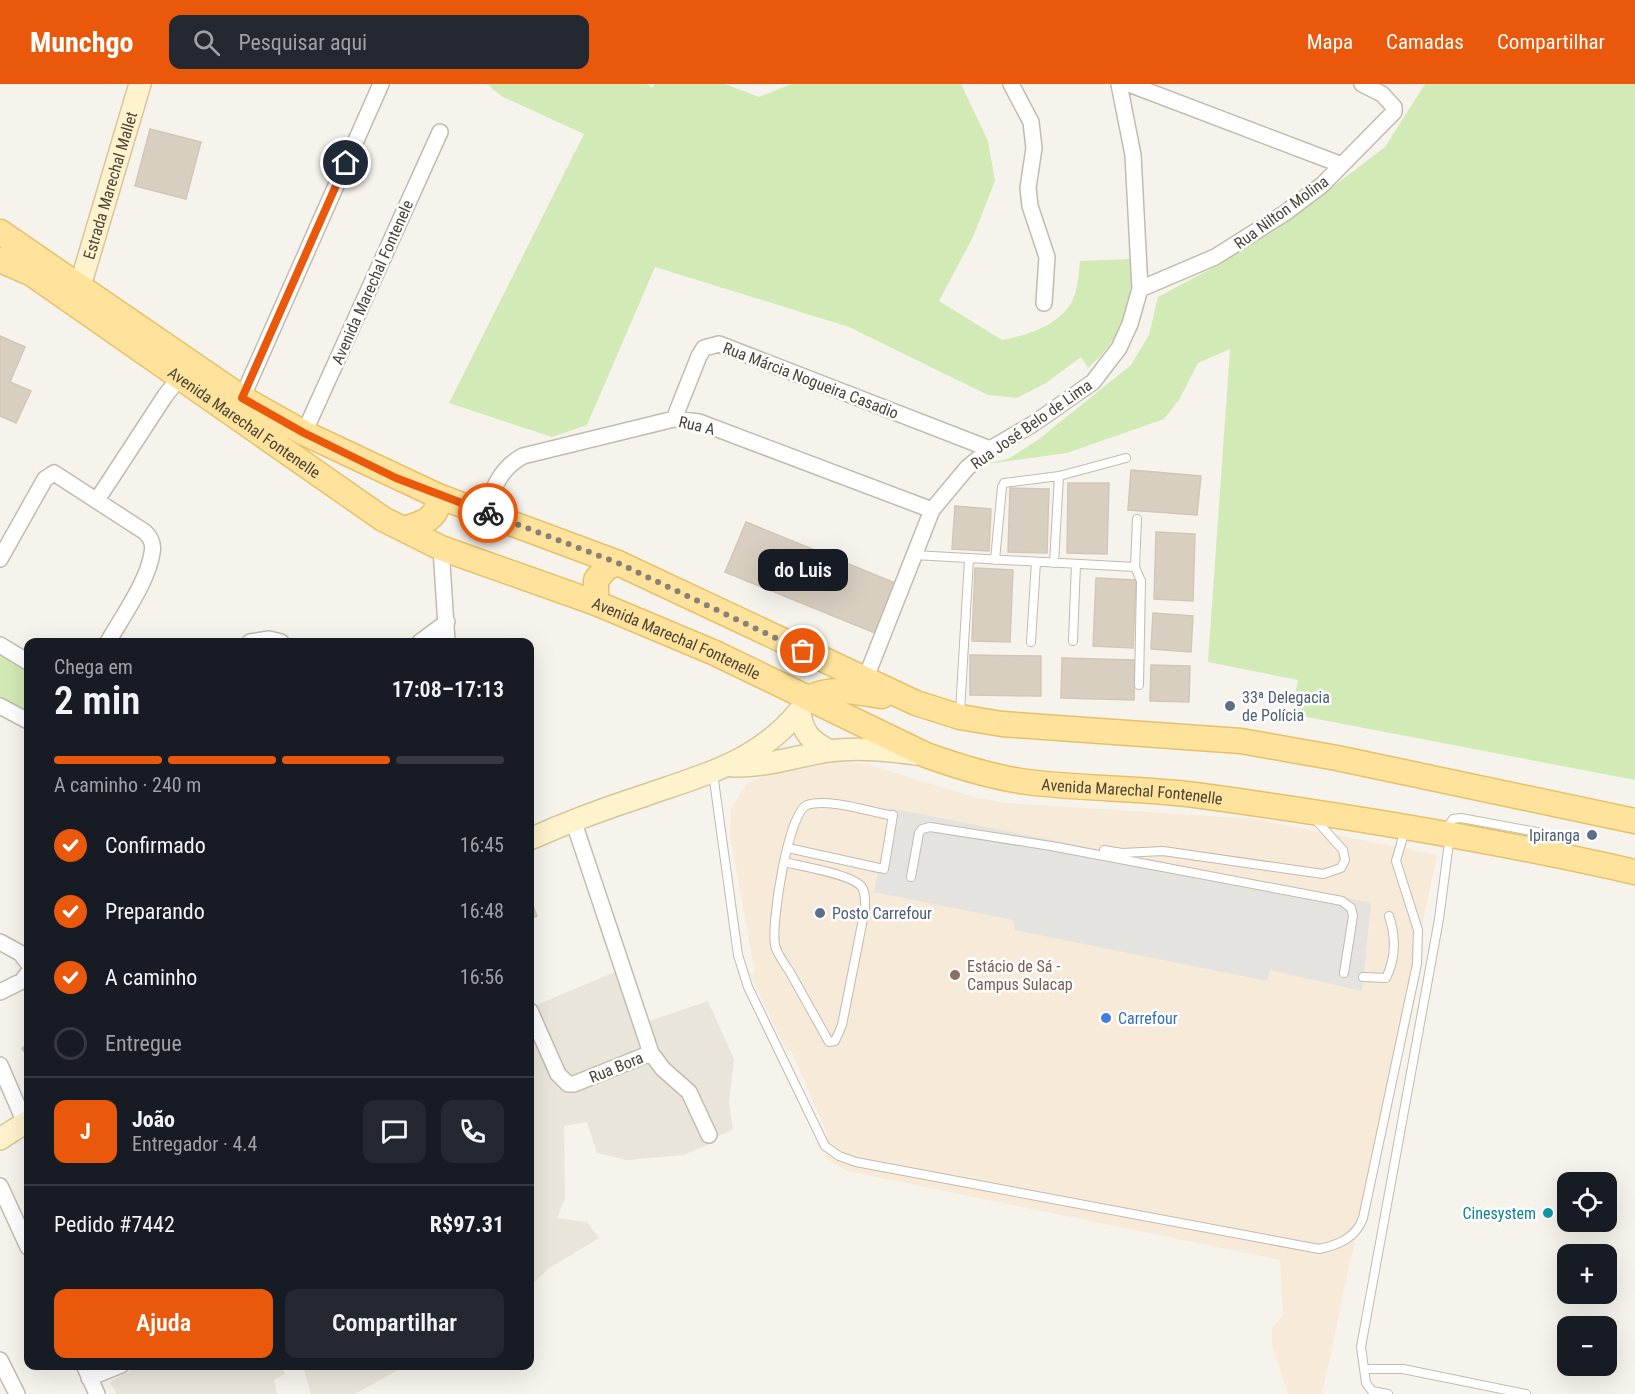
<!DOCTYPE html>
<html lang="pt">
<head>
<meta charset="utf-8">
<style>
  :root { --surface:#171b24; --page:#242831; --text:#f1f3f6; --muted:#9ea1a6; --line:#363941; --accent:#ea580c }
  body { margin:0; font-family:"Roboto Condensed",sans-serif; background:var(--page); color:var(--text); height:100vh; display:flex; flex-direction:column; font-size:22px; white-space:nowrap }
  * { box-sizing:border-box; margin:0 }
  p { font-size:20px; color:var(--muted) }
  .icon { flex:none; width:33px; height:33px; fill:none; stroke:currentColor; stroke-width:2; stroke-linecap:round; stroke-linejoin:round }
  .map { position:relative; flex:1; overflow:hidden }
  .panel { position:absolute; left:24px; top:554px; width:510px; height:732px; display:flex; flex-direction:column; background:var(--surface); border-radius:12px; box-shadow:0 6px 24px #0002 }
  .panel>* { flex:none }
  .controls { position:absolute; left:1557px; top:1088px; display:grid; gap:12px }
  .controls a { display:grid; place-items:center; width:60px; height:60px; border-radius:12px; background:var(--surface); box-shadow:0 6px 24px #0002; font-size:30px }
  .pin { position:absolute; display:grid; place-items:center; width:51px; height:51px; color:#fff; margin:-26px; border:3px solid #fff; border-radius:50%; box-shadow:0 2px 6px #0007 }
  .courier { position:absolute; display:grid; place-items:center; width:60px; height:60px; margin:-30px; border:4px solid #ea580c; border-radius:50%; background:#fff; color:#222; box-shadow:0 2px 8px #0007 }
  .bubble { position:absolute; height:42px; border-radius:12px; background:var(--surface); box-shadow:0 6px 24px #0002; font-size:20px; font-weight:600; line-height:42px; text-align:center }
  .head em { font-style:normal; font-weight:600 }
  .head div { display:flex; flex-direction:column-reverse }
  .head { display:flex; align-items:center; justify-content:space-between; height:102px; padding:0 30px }
  h1 { font-size:39px; font-weight:600; line-height:45px }
  .bar { display:grid; grid-template-columns:repeat(4,1fr); gap:9px 6px; align-content:center; height:72px; padding:0 30px }
  .bar i { height:8px; border-radius:4px; background:var(--line) }
  .bar .current { background:var(--accent) }
  .bar p { grid-column:span 4 }
  .line { display:flex; align-items:center; gap:15px; padding:0 30px; border-top:2px solid var(--line) }
  .line div { flex:1 }
  .round { display:grid; place-items:center; flex:none; width:63px; height:63px; border-radius:12px; background:var(--page) }
  ol { padding:0 30px; list-style:none }
  li { display:flex; align-items:center; gap:18px; height:66px }
  li p { margin-inline-start:auto }
  li .icon { padding:6px; border-radius:50%; background:var(--accent); color:#fff; stroke-width:4 }
  li:last-child { color:var(--muted) }
  li i { width:33px; height:33px; border:3px solid var(--line); border-radius:50% }
  .action { display:flex; gap:12px; margin-top:auto; padding:12px 30px }
  .action a { flex:1; height:69px; border-radius:12px; background:var(--accent); color:#fff; font-size:24px; font-weight:600; line-height:69px; text-align:center }
  .action a+a { background:var(--page); color:var(--text) }
  header { display:flex; align-items:center; gap:36px; box-sizing:border-box; height:84px; padding:0 30px; background:var(--accent); color:#fff }
  header strong { font-size:28px }
  nav { display:flex; gap:33px; margin-inline-start:auto; font-size:21px }
  .search { width:420px; height:54px; background:var(--page); display:flex; align-items:center; gap:15px; box-sizing:border-box; padding:0 21px; border-radius:12px; color:var(--muted); font-size:22px }
  .map>svg:first-child { display:block }
</style>
</head>
<body>
<header>
<strong>Munchgo</strong>
<div class="search"><svg class="icon" aria-label="search" viewBox="0 0 24 24"><circle cx="10" cy="10" r="6"/><path d="M15 15l6 6"/></svg>Pesquisar aqui</div>
<nav><a>Mapa</a><a>Camadas</a><a>Compartilhar</a></nav>
</header>
<div class="map">
<svg width="1635" height="1310" viewBox="0 0 1635 1310">
  <rect width="100%" height="100%" fill="#f6f3ec"/>
  <path fill="#eae5da" d="M617,887L637,941L708,917L734,975L729,1018L733,1046L714,1054L715,1058L683,1071L627,1076L597,1069L587,1038L564,1042L565,1114L557,1134L587,1138L599,1154L548,1185L530,1203V920L532,923Z
    M139,1281H283L285,1290L274,1296L277,1310H116L110,1298Z
    M303,1281H407L355,1310H311Z"/>
  <path fill="#f7ead8" d="M815,676L866,680L977,714L1007,719L1255,735L1437,771L1322,1310H1288L1272,1261V1244L1283,1231L1280,1176L847,1087L826,1075V1047L791,966L787,967L750,891L755,889L730,751L731,725L746,700L773,686Z"/>
  <path fill="#d2eab5" d="M487,0H647L652,4L655,0H725L759,13L792,0H961L988,57L995,97L973,153L939,217L1002,256C1029,251 1065,240 1075,210C1078,200 1079,188 1080,177L1130,175C1136,219 1121,255 1088,284L1081,273L1046,299L1017,314L988,311L849,243L655,183L587,341L552,353L449,319L584,50L501,12Z
    M1425,0H1635V696L1291,630L1298,596L1208,578L1230,265L1198,279L1179,316L1164,335L1067,369L986,380L1010,374L1039,355L1131,281L1149,251L1158,213L1222,179L1301,127L1385,63Z
    M0,566L28,582V634L0,618Z"/>
  <path fill="#e5e3e0" d="M890,724L1371,819L1362,907L1270,886L1267,897L1015,846L1013,836L874,808Z"/>
  <path fill="#d8cfc1" stroke="#d3c7b4" stroke-width="1.5" d="M150,45L201,58L186,115L135,102Z
    M0,252L25,263L10,298L31,307L16,339L0,332Z
    M1131,386L1201,392L1197,431L1128,426Z
    M1068,399H1109L1107,470L1067,469Z
    M1010,404L1049,405L1047,469L1008,468Z
    M955,422L991,425L989,467L952,465Z
    M746,438L895,499L875,549L725,488Z
    M1156,448L1195,450L1193,517L1154,515Z
    M975,484L1013,486L1010,558L972,557Z
    M1096,494L1136,496L1133,564L1093,562Z
    M1153,529L1193,532L1191,568L1151,565Z
    M970,571L1041,572V612L970,611Z
    M1062,574L1135,576L1134,616L1061,614Z
    M1151,581L1190,582L1189,618L1150,617Z
    M530,814L537,832L530,835Z
    M28,960V974L22,964Z"/>
  <g fill="none" stroke-linecap="round" stroke-linejoin="round">
    <defs>
      <path id="lane" d="M1137,435L1135,483L1141,497L1139,601
        M914,471L1135,483
        M995,476L1002,403L1004,399L1059,392L1126,374
        M1054,479L1059,392
        M1073,557L1076,480
        M1031,558L1036,478
        M960,628L969,475
        M713,689L738,871L748,903L825,1062L839,1072L856,1078L1319,1165C1338,1161 1356,1154 1363,1134L1417,880L1418,846L1396,777L1405,746
        M788,764L879,784
        M1104,766L1122,769L1163,767L1323,790L1341,784L1345,776L1343,766L1314,734
        M784,778C801,782 850,790 861,802C866,808 865,817 865,825L842,941L835,957L829,958C816,935 804,913 791,890C786,881 777,871 775,861C771,839 788,729 807,721C827,714 868,727 889,731
        M884,785L893,731
        M911,793L919,749L922,745L930,743L1051,762L1342,817L1351,824L1353,832L1344,889
        M1363,893L1386,894C1396,874 1396,853 1389,832
        M1364,1285H1403L1526,1310
        M1388,1310L1372,1307L1366,1299L1361,1263L1439,835L1450,751L1449,741L1453,735L1461,734L1542,749L1552,759L1554,768"/>
      <path id="street" d="M1011,0L1031,38L1034,64L1028,104L1030,122L1047,173L1044,219
        M1129,0L1342,81
        M1140,205L1215,173L1285,129L1322,101L1394,28V23L1382,10L1362,0
        M242,314L381,0
        M674,335L699,272L704,264L719,260L990,365
        M304,349L440,48
        M97,416L165,312L180,293
        M484,428C493,405 500,384 523,372L674,335L699,338L932,426
        M441,464L447,558
        M0,475L45,395L54,389L145,448C151,454 154,460 152,469C148,497 122,533 108,558
        M250,558L269,555L281,558
        M420,558L447,538
        M0,561L28,578
        M865,596L932,426L967,384L990,365L1033,340L1093,298L1119,264L1130,240L1140,205L1133,71L1119,0
        M0,622L28,637
        M573,736L651,969L663,985L689,1008L709,1051
        M0,858L20,869L28,879
        M0,908L22,897L28,889
        M530,927L558,990L568,1000H574L651,969
        M0,981L25,1039
        M0,1102L28,1163
        M0,1276L17,1310
        M84,1281L97,1310
        M89,1294L121,1281"/>
      <g id="secondary">
        <path id="s1" d="M80,202L140,0"/>
        <path d="M800,627C802,649 811,657 830,667"/>
        <path d="M733,682C766,683 797,672 829,667C858,663 888,666 916,670"/>
        <path d="M530,755C568,738 606,724 646,711C712,688 767,675 809,614"/>
        <path d="M0,1055L28,1037"/>
      </g>
      <g id="primary">
        <path d="M0,148L242,314L304,349L438,412L618,479L916,619L960,633L1002,640L1241,657L1337,674L1635,737"/>
        <path id="s2" d="M0,176L32,190L383,435L441,464L596,519L715,569L926,671C959,683 992,693 1027,698C1083,705 1140,704 1195,711C1343,731 1490,755 1635,788"/>
        <path d="M404,445C422,440 440,434 438,412"/>
        <path d="M596,519V496L606,484L618,479"/>
        <path d="M809,614C830,602 859,608 882,612"/>
      </g>
    </defs>
    <use href="#lane" stroke="#c2bbae" stroke-width="10"/>
    <use href="#street" stroke="#c2bbae" stroke-width="18"/>
    <use href="#secondary" stroke="#d6c79b" stroke-width="24"/>
    <use href="#primary" stroke="#e6c16a" stroke-width="27"/>
    <use href="#lane" stroke="#fff" stroke-width="8"/>
    <use href="#street" stroke="#fff" stroke-width="15"/>
    <use href="#secondary" stroke="#fff3cd" stroke-width="21"/>
    <use href="#primary" stroke="#ffe39c" stroke-width="24"/>
  </g>
  <g fill="none" stroke-linecap="round" stroke-linejoin="round">
    <path stroke="#878178" stroke-width="6" stroke-dasharray="0 10.8" d="M488,429L618,479L803,567"/>
    <path stroke="#ea580c" stroke-width="8" d="M346,79L242,314L304,349L396,394L488,429"/>
  </g>
  <g fill="#5c6f8a" stroke="#fff" stroke-width="2">
    <circle cx="1230" cy="622" r="6"/>
    <circle cx="1592" cy="751" r="6"/>
    <circle cx="820" cy="829" r="6"/>
  </g>
  <circle fill="#8d6e63" stroke="#fff" stroke-width="2" cx="955" cy="891" r="6"/>
  <circle fill="#3f7fe0" stroke="#fff" stroke-width="2" cx="1106" cy="934" r="6"/>
  <circle fill="#0f9aa8" stroke="#fff" stroke-width="2" cx="1548" cy="1129" r="6"/>
  <g text-anchor="middle" stroke-width="5" stroke-linejoin="round" paint-order="stroke">
    <g font-size="16" fill="#4b4439" stroke="#fff">
      <text dy="6" stroke="none"><textPath href="#s1" startOffset="105">Estrada Marechal Mallet</textPath></text>
      <text transform="translate(1281 128) rotate(-36)" y="6">Rua Nilton Molina</text>
      <text transform="translate(372 198) rotate(-66)" y="6">Avenida Marechal Fontenele</text>
      <text transform="translate(811 296) rotate(21)" y="6">Rua Márcia Nogueira Casadio</text>
      <text dy="6" stroke="none"><textPath href="#s2" startOffset="294">Avenida Marechal Fontenelle</textPath></text>
      <text transform="translate(1031 340) rotate(-35)" y="6">Rua José Belo de Lima</text>
      <text transform="translate(697 341) rotate(13)" y="6">Rua A</text>
      <text dy="6" stroke="none"><textPath href="#s2" startOffset="780">Avenida Marechal Fontenelle</textPath></text>
      <text dy="6" stroke="none"><textPath href="#s2" startOffset="1266">Avenida Marechal Fontenelle</textPath></text>
      <text transform="translate(616 983) rotate(-22)" y="6">Rua Bora</text>
    </g>
    <g font-size="16" fill="#4e5e75" stroke="#fff" text-anchor="start">
      <text x="1242" y="619">33ª Delegacia<tspan x="1242" dy="18">de Polícia</tspan></text>
      <text x="1580" y="757" text-anchor="end">Ipiranga</text>
      <text x="832" y="835">Posto Carrefour</text>
    </g>
    <g font-size="16" fill="#785e54" stroke="#fff" text-anchor="start">
      <text x="967" y="888">Estácio de Sá -<tspan x="967" dy="18">Campus Sulacap</tspan></text>
    </g>
    <g font-size="16" fill="#366cbe" stroke="#fff" text-anchor="start">
      <text x="1118" y="940">Carrefour</text>
    </g>
    <g font-size="16" fill="#0d838f" stroke="#fff" text-anchor="end">
      <text x="1536" y="1135">Cinesystem</text>
    </g>
  </g>
</svg>
<div class="controls">
<a><svg class="icon" aria-label="locate" viewBox="0 0 24 24"><circle cx="12" cy="12" r="6"/><path d="M12 2v4M12 18v4M2 12h4M18 12h4"/></svg></a>
<a>+</a>
<a>−</a>
</div>
<div class="pin" style="left:803px;top:567px;background:#ea580c"><svg class="icon" aria-label="bag" viewBox="0 0 24 24"><path d="M5 8h14l-1 12H6zM9 8a3 3 0 0 1 6 0"/></svg></div>
<div class="pin" style="left:346px;top:79px;background:#1f2937"><svg class="icon" aria-label="home" viewBox="0 0 24 24"><path d="M3 11l9-7 9 7M6 9v11h12V9"/></svg></div>
<div class="courier" style="left:488px;top:429px"><svg class="icon" aria-label="bike" viewBox="0 0 24 24"><circle cx="6" cy="16" r="4"/><circle cx="18" cy="16" r="4"/><path d="M6 16l4-8h5l3 8M10 8l3 8H6M13 5h3"/></svg></div>
<div class="bubble" style="left:758px;top:465px;width:90px">do Luis</div>
<section class="panel">
<div class="head"><div><h1>2 min</h1><p>Chega em</p></div><em>17:08–17:13</em></div>
<div class="bar"><i class="current"></i><i class="current"></i><i class="current"></i><i></i><p>A caminho · 240 m</p></div>
<ol>
<li><svg class="icon" aria-label="check" viewBox="0 0 24 24"><path d="M5 12l5 5 9-10"/></svg>Confirmado<p>16:45</p></li>
<li><svg class="icon" aria-label="check" viewBox="0 0 24 24"><path d="M5 12l5 5 9-10"/></svg>Preparando<p>16:48</p></li>
<li><svg class="icon" aria-label="check" viewBox="0 0 24 24"><path d="M5 12l5 5 9-10"/></svg>A caminho<p>16:56</p></li>
<li><i></i>Entregue</li>
</ol>
<div class="line" style="height:108px"><b class="round" style="background:var(--accent);color:#fff">J</b><div><b>João</b><p>Entregador · 4.4</p></div><a class="round"><svg class="icon" aria-label="chat" viewBox="0 0 24 24"><path d="M4 5h16v11H9l-5 4z"/></svg></a><a class="round"><svg class="icon" aria-label="phone" viewBox="0 0 24 24"><path d="M5 4h4l2 5-3 2q2 4 5 5l2-3 5 2v4C11 20 4 13 5 4z"/></svg></a></div>
<div class="line" style="height:78px"><div>Pedido #7442</div><b>R$97.31</b></div>
<div class="action"><a>Ajuda</a><a>Compartilhar</a></div>
</section>
</div>
</body>
</html>
